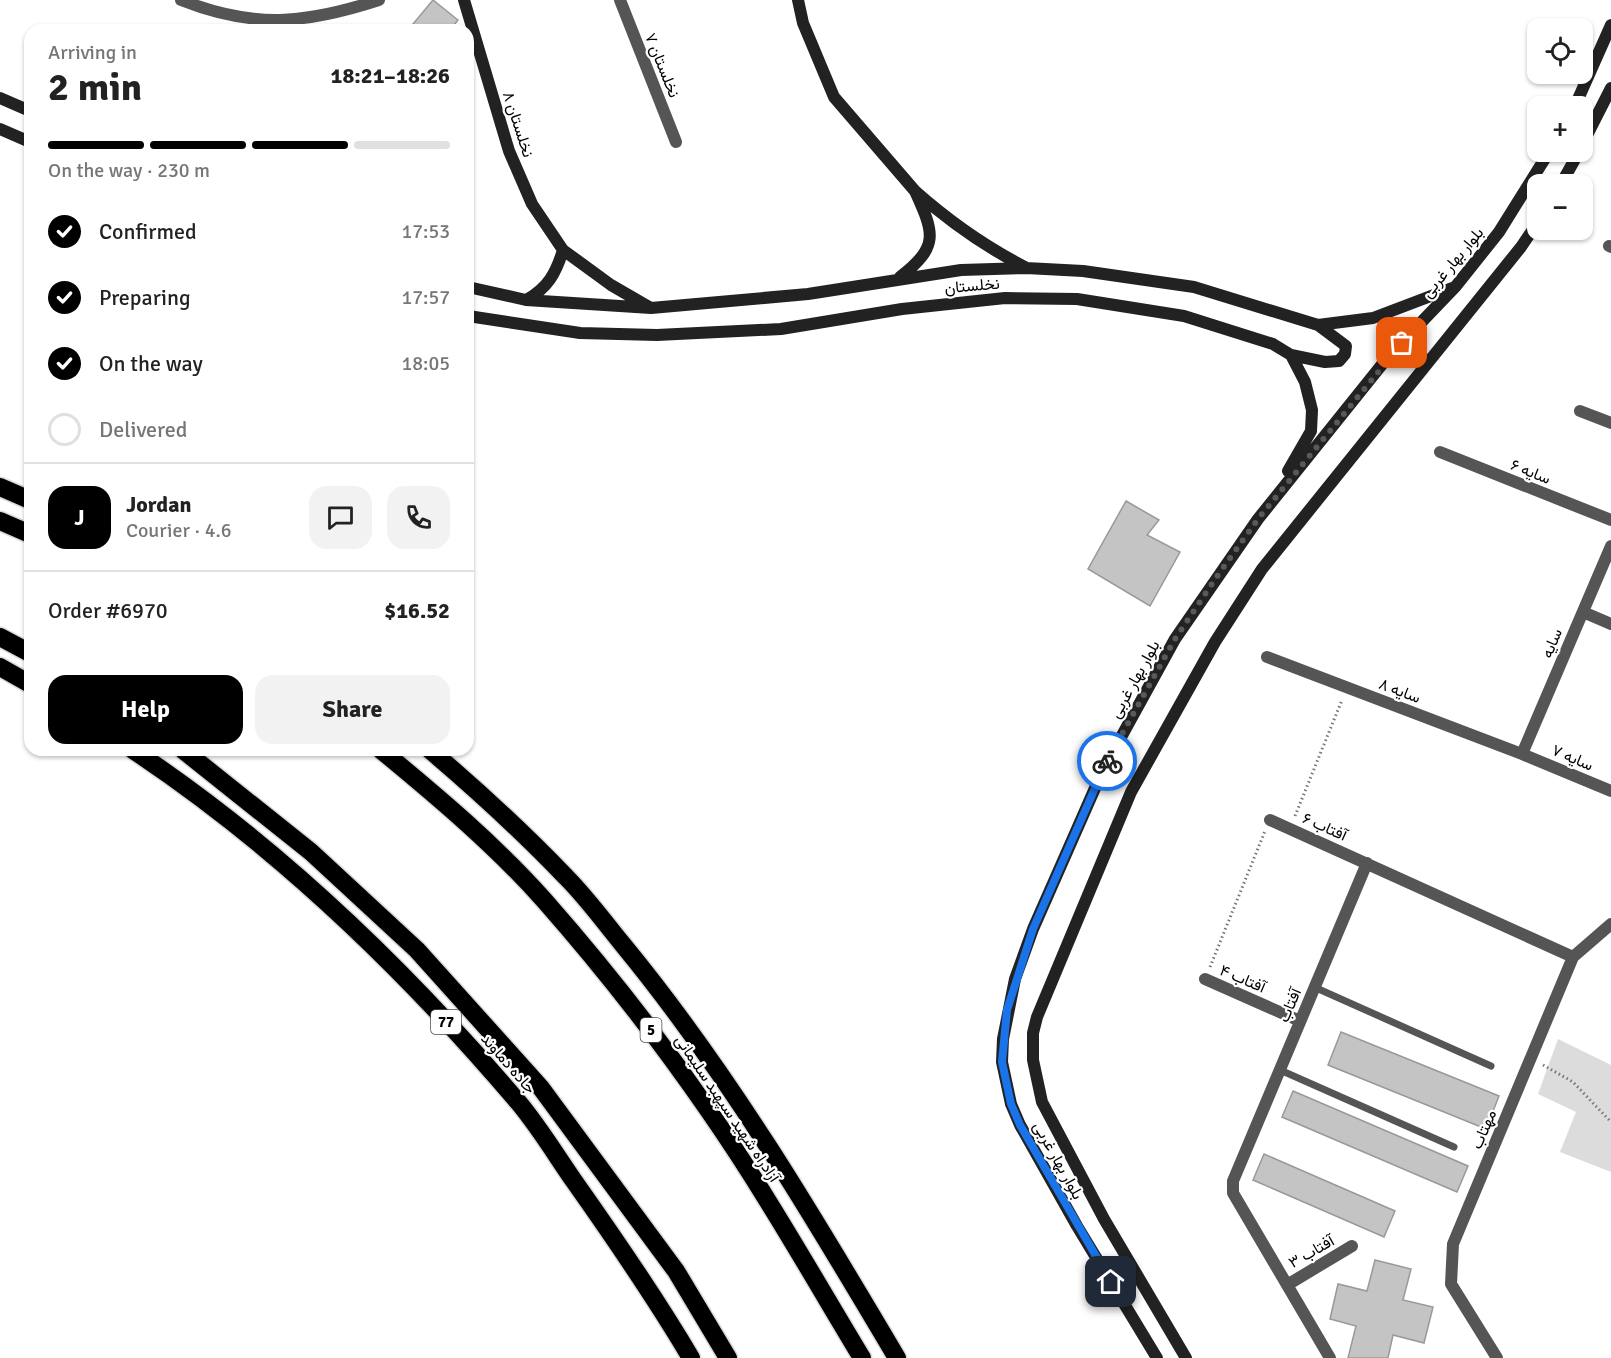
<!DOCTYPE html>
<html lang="en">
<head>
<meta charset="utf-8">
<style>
  :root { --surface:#fff; --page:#f2f2f2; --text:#222; --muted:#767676; --line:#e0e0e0; --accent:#000 }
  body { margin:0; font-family:Signika,Vazirmatn,sans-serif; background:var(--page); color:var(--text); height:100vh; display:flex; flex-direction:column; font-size:22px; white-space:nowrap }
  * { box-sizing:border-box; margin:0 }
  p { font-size:20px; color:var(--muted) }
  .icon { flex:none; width:33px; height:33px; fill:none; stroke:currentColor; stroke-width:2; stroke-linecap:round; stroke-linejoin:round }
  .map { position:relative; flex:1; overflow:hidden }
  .side { position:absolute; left:24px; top:24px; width:450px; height:732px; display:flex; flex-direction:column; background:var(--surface); border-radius:18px; box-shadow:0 2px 4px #0004 }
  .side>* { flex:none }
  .controls { position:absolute; left:1527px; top:18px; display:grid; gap:12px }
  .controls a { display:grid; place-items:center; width:66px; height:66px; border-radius:12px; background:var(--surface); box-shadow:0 2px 4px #0004; font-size:30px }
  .pin { position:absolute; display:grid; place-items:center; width:51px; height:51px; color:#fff; margin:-26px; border-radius:12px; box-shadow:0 3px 9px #0006 }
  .courier { position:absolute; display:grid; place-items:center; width:60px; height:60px; margin:-30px; border:4px solid #1a73e8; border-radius:50%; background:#fff; color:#222; box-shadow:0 2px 8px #0007 }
  .head em { font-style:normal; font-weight:700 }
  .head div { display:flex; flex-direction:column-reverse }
  .head { display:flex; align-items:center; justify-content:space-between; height:102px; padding:0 24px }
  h1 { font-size:39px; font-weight:700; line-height:45px }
  .bar { display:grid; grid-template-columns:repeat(4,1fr); gap:9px 6px; align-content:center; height:72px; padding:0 24px }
  .bar i { height:8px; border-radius:4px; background:var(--line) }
  .bar .on { background:var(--accent) }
  .bar p { grid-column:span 4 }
  .line { display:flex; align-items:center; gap:15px; padding:0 24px; border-top:2px solid var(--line) }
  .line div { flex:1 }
  .round { display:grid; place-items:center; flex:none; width:63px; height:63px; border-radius:18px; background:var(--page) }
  ol { padding:0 24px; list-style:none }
  li { display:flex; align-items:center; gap:18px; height:66px }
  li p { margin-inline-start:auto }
  li .icon { padding:6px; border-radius:50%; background:var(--accent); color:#fff; stroke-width:4 }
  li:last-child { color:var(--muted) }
  li i { width:33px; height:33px; border:3px solid var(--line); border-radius:50% }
  .primary-button { display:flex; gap:12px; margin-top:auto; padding:12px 24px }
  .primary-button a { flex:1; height:69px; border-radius:18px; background:var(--accent); color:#fff; font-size:24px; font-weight:700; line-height:69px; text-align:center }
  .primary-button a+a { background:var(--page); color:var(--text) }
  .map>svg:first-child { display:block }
</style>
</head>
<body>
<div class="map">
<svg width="1611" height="1358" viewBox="0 0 1611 1358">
  <rect width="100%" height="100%" fill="#fff"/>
  <path fill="#dcdcdc" d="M1558,1039L1611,1065V1172L1560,1152L1576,1112L1538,1094Z"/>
  <path fill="#c4c4c4" stroke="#999" stroke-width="1.5" d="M433,0L458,20L450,30H408Z
    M1126,501L1159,520L1147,535L1180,552L1150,606L1088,569Z
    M1341,1032L1499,1096L1486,1129L1328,1065Z
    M1293,1091L1468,1166L1457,1192L1282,1117Z
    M1264,1154L1395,1211L1384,1237L1253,1180Z
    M1375,1260L1411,1269L1403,1300L1433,1307L1424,1343L1393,1335L1388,1358H1348L1356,1326L1330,1319L1338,1284L1367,1291Z"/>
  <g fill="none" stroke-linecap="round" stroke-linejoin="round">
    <defs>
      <path id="highway" d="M0,487L30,500
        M0,521L30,534
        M0,637L30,653
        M0,667L30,684
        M133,750C279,847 406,970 519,1103C539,1127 556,1155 574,1181C615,1239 655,1297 691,1358
        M183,750L311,852L417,950L541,1088L676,1271L728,1358
        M381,750C438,797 495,845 544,900C603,967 658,1037 709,1111C764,1190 812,1275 862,1358
        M430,750C477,790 523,832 566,877C587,898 605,923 624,946C729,1074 813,1216 897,1358"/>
    </defs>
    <use href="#highway" stroke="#dbdbdb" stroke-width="21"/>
    <path stroke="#777" stroke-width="3" stroke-dasharray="1.5 3" stroke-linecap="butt" d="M1295,816L1342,700
      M1210,967L1265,831
      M1543,1065L1573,1082L1611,1122"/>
    <path stroke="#555" stroke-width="7" d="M1314,987L1491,1066
      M1280,1070L1454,1147"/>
    <path stroke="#555" stroke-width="12" d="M181,0C254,29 305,24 379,0
      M620,0L676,142
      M1609,246L1611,247
      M1580,411L1611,423
      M1440,452L1611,520
      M1583,612L1611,624
      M1267,657L1522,754L1611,791
      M1522,754L1611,546
      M1270,820L1573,957
      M1205,979L1300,1021
      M1287,1285L1352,1246
      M1330,1358L1233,1193V1181L1367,863
      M1497,1358L1451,1284L1453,1244L1573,957L1611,924"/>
    <path stroke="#222" stroke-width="12" d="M464,0L509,151L532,204L563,250L611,285L649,307
      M798,0L803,23L834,97L915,191
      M0,98L30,111
      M1575,106L1611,25
      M0,129L30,142
      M1582,145L1611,88
      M1561,184L1579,152
      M900,277C940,246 934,233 915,191C950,222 984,246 1025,267
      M468,287L526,300L651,308L808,294L961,270L1026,268L1083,271L1194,287L1318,325L1373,318L1452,288
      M526,300C548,288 556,273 563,250
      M468,316L580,333L657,335L781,329L902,309L1005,298L1077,299L1184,316L1273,344L1291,355L1305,382L1312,410L1311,431L1288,471
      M1291,355L1325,362L1339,361L1345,354L1346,346L1318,325
      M1157,1358L1077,1226L1020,1125L1011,1104L1002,1062L1003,1039L1015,979L1033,929L1103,770L1175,639L1258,519L1388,357L1456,286L1499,232L1549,152
      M1186,1358L1104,1219L1042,1102L1033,1060V1033L1037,1017L1131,792L1215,642L1262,569L1521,247L1538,222"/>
    <use href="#highway" stroke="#000" stroke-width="18"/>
  </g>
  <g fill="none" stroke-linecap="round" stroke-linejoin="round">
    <path stroke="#595959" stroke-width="6" stroke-dasharray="0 10.8" d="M1107,761L1175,639L1218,575L1258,519L1402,343"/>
    <path stroke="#1a73e8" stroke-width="8" d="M1107,761L1033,929L1007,1010L1002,1062L1011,1104L1020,1125L1111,1282"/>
  </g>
  <g text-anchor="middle" stroke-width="4.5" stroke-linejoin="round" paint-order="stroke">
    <g fill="#fff" stroke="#4c4c4c" stroke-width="1.5">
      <rect x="431" y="1010" width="30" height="24" rx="4.5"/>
      <rect x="640.5" y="1018" width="21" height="24" rx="4.5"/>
    </g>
    <g font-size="15" font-weight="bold" fill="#000">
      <text x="446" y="1027">77</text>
      <text x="651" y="1035">5</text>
    </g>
    <g font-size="16" fill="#000" stroke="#fff">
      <text transform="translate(663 65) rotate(68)" y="6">نخلستان ۷</text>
      <text transform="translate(519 124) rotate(72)" y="6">نخلستان ۸</text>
      <text transform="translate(1452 262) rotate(-50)" y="6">بلوار بهار غربی</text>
      <text transform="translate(972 285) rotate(-5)" y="6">نخلستان</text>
      <text transform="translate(1531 471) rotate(22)" y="6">سایه ۶</text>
      <text transform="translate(1551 643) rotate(-67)" y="6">سایه</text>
      <text transform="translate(1134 679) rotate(-61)" y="6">بلوار بهار غربی</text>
      <text transform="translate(1400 690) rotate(21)" y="6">سایه ۸</text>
      <text transform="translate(1573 757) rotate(23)" y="6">سایه ۷</text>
      <text transform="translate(1325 826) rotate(24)" y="6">آفتاب ۶</text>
      <text transform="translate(1243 978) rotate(23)" y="6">آفتاب ۴</text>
      <text transform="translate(1289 1005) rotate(-67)" y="6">آفتاب</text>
      <text transform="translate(509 1063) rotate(49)" y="6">جاده دماوند</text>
      <text transform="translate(728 1108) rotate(56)" y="6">آزادراه شهید سپهبد سلیمانی</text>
      <text transform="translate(1483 1129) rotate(-67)" y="6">مهتاب</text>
      <text transform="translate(1059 1160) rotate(61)" y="6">بلوار بهار غربی</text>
      <text transform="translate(1311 1251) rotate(-30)" y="6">آفتاب ۳</text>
    </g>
  </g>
</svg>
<div class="controls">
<a><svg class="icon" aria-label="locate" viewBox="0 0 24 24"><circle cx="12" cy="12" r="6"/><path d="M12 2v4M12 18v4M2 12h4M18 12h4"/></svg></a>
<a>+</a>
<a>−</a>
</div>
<div class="pin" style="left:1402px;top:343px;background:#ea580c"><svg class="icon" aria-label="bag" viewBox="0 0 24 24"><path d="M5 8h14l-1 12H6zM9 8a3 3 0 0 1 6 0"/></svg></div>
<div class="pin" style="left:1111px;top:1282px;background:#1f2937"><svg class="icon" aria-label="home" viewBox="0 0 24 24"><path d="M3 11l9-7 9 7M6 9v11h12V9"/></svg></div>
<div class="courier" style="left:1107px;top:761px"><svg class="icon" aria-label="bike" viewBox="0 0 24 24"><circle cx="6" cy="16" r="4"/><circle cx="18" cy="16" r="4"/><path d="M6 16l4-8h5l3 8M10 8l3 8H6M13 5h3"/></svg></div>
<section class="side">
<div class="head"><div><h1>2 min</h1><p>Arriving in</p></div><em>18:21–18:26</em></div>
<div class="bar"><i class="on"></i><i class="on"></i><i class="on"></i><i></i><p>On the way · 230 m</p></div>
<ol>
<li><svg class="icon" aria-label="check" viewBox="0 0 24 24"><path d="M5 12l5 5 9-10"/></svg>Confirmed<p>17:53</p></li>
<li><svg class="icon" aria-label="check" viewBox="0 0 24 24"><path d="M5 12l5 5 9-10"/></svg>Preparing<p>17:57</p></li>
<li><svg class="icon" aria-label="check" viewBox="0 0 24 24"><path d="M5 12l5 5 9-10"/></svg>On the way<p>18:05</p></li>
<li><i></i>Delivered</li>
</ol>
<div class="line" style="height:108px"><b class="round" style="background:var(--accent);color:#fff">J</b><div><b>Jordan</b><p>Courier · 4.6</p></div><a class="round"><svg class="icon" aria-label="chat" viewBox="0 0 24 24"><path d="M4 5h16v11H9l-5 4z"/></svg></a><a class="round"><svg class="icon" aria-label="phone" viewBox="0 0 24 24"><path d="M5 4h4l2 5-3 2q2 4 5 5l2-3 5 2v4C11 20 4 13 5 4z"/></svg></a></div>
<div class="line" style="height:78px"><div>Order #6970</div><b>$16.52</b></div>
<div class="primary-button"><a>Help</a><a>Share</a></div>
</section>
</div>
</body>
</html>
